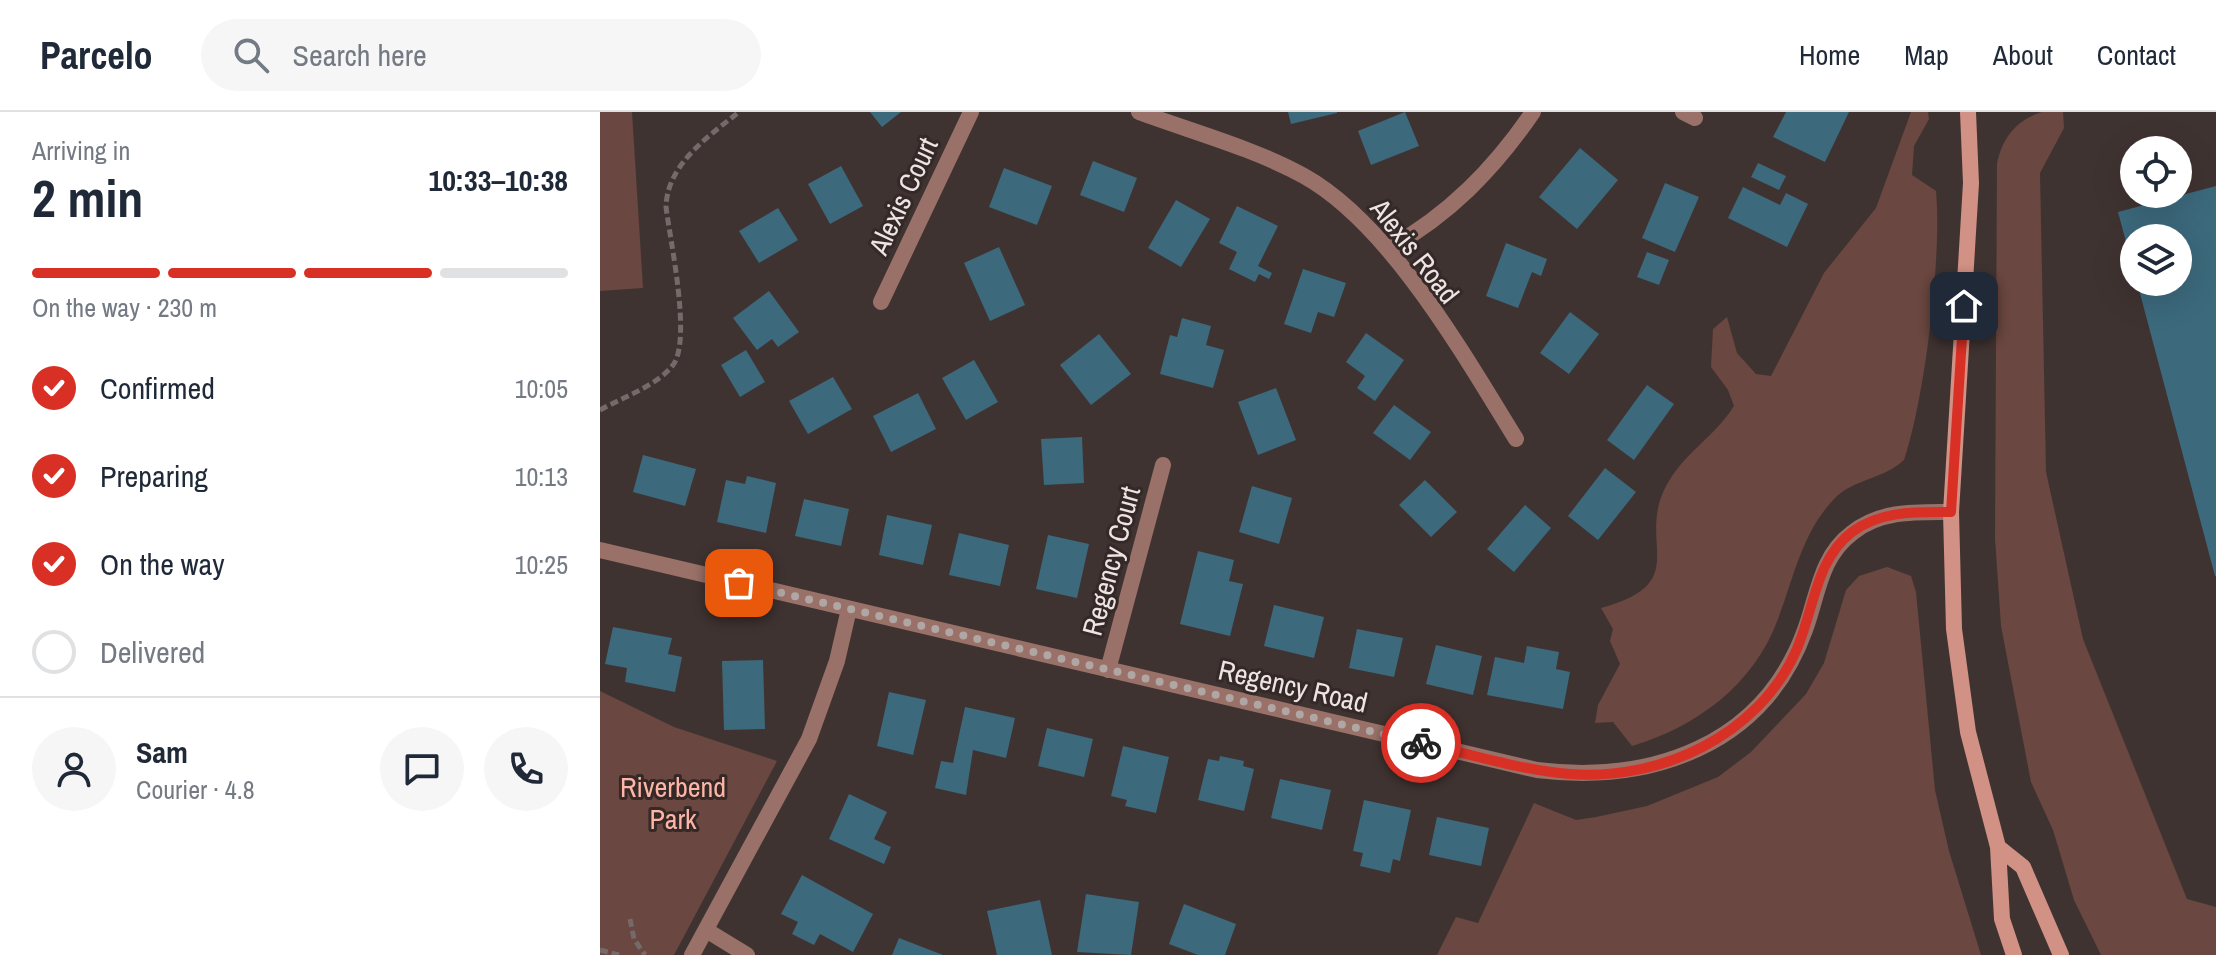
<!DOCTYPE html>
<html lang="en">
<head>
<meta charset="utf-8">
<style>
  :root { --surface:#fff; --page:#f6f6f7; --text:#1f2937; --muted:#747a83; --line:#e0e1e3; --accent:#d93025 }
  body { margin:0; font-family:"Archivo Narrow",sans-serif; background:var(--page); color:var(--text); height:100vh; display:flex; flex-direction:column; font-size:30px; white-space:nowrap }
  * { box-sizing:border-box; margin:0 }
  p { font-size:26px; color:var(--muted) }
  .icon { flex:none; width:44px; height:44px; fill:none; stroke:currentColor; stroke-width:2; stroke-linecap:round; stroke-linejoin:round }
  .map { position:relative; flex:1; overflow:hidden }
  .sheet { display:flex; flex-direction:column; background:var(--surface); width:600px }
  .sheet>* { flex:none }
  .fabs { position:absolute; left:1520px; top:24px; display:grid; gap:16px }
  .fabs a { display:grid; place-items:center; width:72px; height:72px; border-radius:50%; background:var(--surface); box-shadow:0 8px 32px #0002; font-size:40px }
  .pin { position:absolute; display:grid; place-items:center; width:68px; height:68px; color:#fff; margin:-34px; border-radius:16px; box-shadow:0 4px 12px #0006 }
  .courier { position:absolute; display:grid; place-items:center; width:80px; height:80px; margin:-40px; border:6px solid #d93025; border-radius:50%; background:#fff; color:#222; box-shadow:0 2px 10px #0007 }
  .overview em { font-style:normal; font-weight:800 }
  .overview div { display:flex; flex-direction:column-reverse }
  .overview { display:flex; align-items:center; justify-content:space-between; height:136px; padding:0 32px }
  h1 { font-size:52px; font-weight:800; line-height:60px }
  .bar { display:grid; grid-template-columns:repeat(4,1fr); gap:12px 8px; align-content:center; height:96px; padding:0 32px }
  .bar i { height:10px; border-radius:6px; background:var(--line) }
  .bar .active { background:var(--accent) }
  .bar p { grid-column:span 4 }
  .line { display:flex; align-items:center; gap:20px; padding:0 32px; border-top:2px solid var(--line) }
  .line div { flex:1 }
  .round { display:grid; place-items:center; flex:none; width:84px; height:84px; border-radius:42px; background:var(--page) }
  ol { padding:0 32px; list-style:none }
  li { display:flex; align-items:center; gap:24px; height:88px }
  li p { margin-inline-start:auto }
  li .icon { padding:8px; border-radius:50%; background:var(--accent); color:#fff; stroke-width:4 }
  li:last-child { color:var(--muted) }
  li i { width:44px; height:44px; border:4px solid var(--line); border-radius:50% }
  header { display:flex; align-items:center; gap:48px; box-sizing:border-box; height:112px; padding:0 40px; background:var(--surface); border-bottom:2px solid var(--line) }
  header strong { font-size:38px }
  nav { display:flex; gap:44px; margin-inline-start:auto; font-size:28px }
  .search { width:560px; height:72px; background:var(--page); display:flex; align-items:center; gap:20px; box-sizing:border-box; padding:0 28px; border-radius:44px; color:var(--muted); font-size:30px }
  main { display:flex; flex:1; min-height:0 }
  .map>svg:first-child { display:block }
</style>
</head>
<body>
<header>
<strong>Parcelo</strong>
<div class="search"><svg class="icon" aria-label="search" viewBox="0 0 24 24"><circle cx="10" cy="10" r="6"/><path d="M15 15l6 6"/></svg>Search here</div>
<nav><a>Home</a><a>Map</a><a>About</a><a>Contact</a></nav>
</header>
<main>
<section class="sheet">
<div class="overview"><div><h1>2 min</h1><p>Arriving in</p></div><em>10:33–10:38</em></div>
<div class="bar"><i class="active"></i><i class="active"></i><i class="active"></i><i></i><p>On the way · 230 m</p></div>
<ol>
<li><svg class="icon" aria-label="check" viewBox="0 0 24 24"><path d="M5 12l5 5 9-10"/></svg>Confirmed<p>10:05</p></li>
<li><svg class="icon" aria-label="check" viewBox="0 0 24 24"><path d="M5 12l5 5 9-10"/></svg>Preparing<p>10:13</p></li>
<li><svg class="icon" aria-label="check" viewBox="0 0 24 24"><path d="M5 12l5 5 9-10"/></svg>On the way<p>10:25</p></li>
<li><i></i>Delivered</li>
</ol>
<div class="line" style="height:144px"><a class="round"><svg class="icon" aria-label="person" viewBox="0 0 24 24"><circle cx="12" cy="8" r="4"/><path d="M4 21q1-7 8-7t8 7"/></svg></a><div><b>Sam</b><p>Courier · 4.8</p></div><a class="round"><svg class="icon" aria-label="chat" viewBox="0 0 24 24"><path d="M4 5h16v11H9l-5 4z"/></svg></a><a class="round"><svg class="icon" aria-label="phone" viewBox="0 0 24 24"><path d="M5 4h4l2 5-3 2q2 4 5 5l2-3 5 2v4C11 20 4 13 5 4z"/></svg></a></div>
</section>
<div class="map">
<svg width="1616" height="843" viewBox="0 0 1616 843">
  <rect width="100%" height="100%" fill="#3f3331"/>
  <path fill="#6a4740" d="M0,0H32L43,176L0,179Z
    M1311,0H1328L1329,7L1314,34L1312,63L1336,79C1342,144 1325,286 1304,348C1284,367 1254,367 1235,386C1202,420 1194,465 1178,507C1154,573 1096,615 1032,634L1013,610L995,611L998,593L1020,552L1010,529L1013,517L1001,496C1097,470 1032,429 1069,369C1087,339 1115,324 1134,294L1128,278L1111,255L1113,217L1127,205L1137,241L1156,262L1171,264L1224,161L1276,96Z
    M1442,0H1463L1464,16L1440,61L1446,360L1483,527L1587,787L1616,795V843H1501L1474,788L1453,718L1431,670L1401,514L1395,426L1397,52C1402,26 1416,8 1442,0Z
    M1287,455L1311,464L1316,480L1335,678L1349,739L1381,843H837L856,805L878,811L934,691L976,708L996,705L1047,694L1118,665L1151,640L1206,582L1224,551L1246,478L1259,464Z
    M0,579L74,615L177,649L74,843H0Z"/>
  <path fill="#3c697c" d="M270,0H301L282,15Z
    M688,0H737V1L691,12Z
    M805,0L819,34L771,53L758,19Z
    M1186,0H1249L1225,50L1173,25Z
    M980,36L1018,68L977,117L939,85Z
    M493,49L537,66L524,100L480,83Z
    M1158,51L1186,64L1179,78L1151,65Z
    M241,54L263,94L230,112L208,72Z
    M404,56L452,74L437,113L389,95Z
    M1065,71L1099,85L1075,140L1042,126Z
    M1616,74V464H1615L1537,170H1578V126H1534L1533,156L1518,100Z
    M1143,75L1180,93L1186,81L1208,92L1187,135L1128,106Z
    M576,88L610,107L581,155L548,136Z
    M637,94L678,114L658,154L672,161L669,167L659,162L655,170L629,157L637,140L619,131Z
    M178,96L198,128L159,151L139,119Z
    M906,131L947,147L941,164L932,160L918,196L886,184Z
    M399,135L425,193L390,209L364,151Z
    M1047,140L1069,148L1059,173L1037,165Z
    M703,157L746,171L734,205L718,200L711,221L684,212Z
    M169,179L199,220L178,235L172,227L157,238L133,206Z
    M970,200L999,222L969,262L940,241Z
    M582,206L611,214L606,233L624,238L613,276L560,262L570,223L577,225Z
    M766,221L804,248L775,289L757,276L765,264L746,250Z
    M499,222L531,262L491,293L460,253Z
    M146,238L165,270L140,285L121,253Z
    M374,248L398,290L366,308L342,266Z
    M233,265L252,297L208,322L189,289Z
    M1047,273L1074,292L1034,348L1007,328Z
    M676,276L696,328L658,343L638,290Z
    M318,281L336,317L291,340L273,304Z
    M794,293L831,320L810,348L773,321Z
    M482,325L484,371L444,373L441,327Z
    M43,343L96,357L85,394L33,380Z
    M1005,356L1036,380L998,428L968,404Z
    M147,364L176,371L166,421L117,410L126,368L145,372Z
    M825,368L857,400L831,425L799,393Z
    M652,374L692,386L679,432L639,420Z
    M204,387L249,397L241,434L195,424Z
    M925,393L951,416L914,460L887,437Z
    M287,403L332,413L323,453L279,443Z
    M359,421L409,433L400,474L349,463Z
    M448,423L489,432L477,486L436,477Z
    M598,439L634,448L629,469L643,472L630,524L580,512Z
    M674,493L724,505L714,546L664,534Z
    M13,515L72,526L68,542L82,545L75,580L25,570L27,556L5,552Z
    M757,517L803,526L794,565L749,556Z
    M836,533L882,544L873,583L826,572Z
    M927,534L959,540L956,557L970,560L963,597L887,583L895,545L924,551Z
    M163,548L165,617L124,618L122,549Z
    M289,580L326,588L313,643L277,634Z
    M365,595L415,606L406,646L373,638L366,683L335,676L341,649L353,651Z
    M447,616L493,627L484,665L438,654Z
    M523,634L569,645L556,701L525,694L527,688L511,684Z
    M620,644L644,649L643,654L654,657L644,699L598,688L608,647L619,649Z
    M680,667L731,678L722,718L671,706Z
    M249,682L287,700L274,727L291,735L284,752L229,727Z
    M764,688L811,698L800,749L793,747L790,761L760,754L763,741L753,739Z
    M837,705L889,716L881,754L829,743Z
    M202,763L273,802L253,840L220,822L214,833L192,822L198,810L181,802Z
    M486,782L539,790L531,843L477,840Z
    M440,788L452,843H397L387,799Z
    M584,792L636,812L625,843H598L569,832Z
    M299,826L343,843H292Z"/>
  <g fill="none" stroke-linecap="round" stroke-linejoin="round">
    <path stroke="#756a69" stroke-width="5" stroke-dasharray="8 4" stroke-linecap="butt" d="M0,298C22,286 58,273 73,253C92,228 70,128 66,95C67,52 109,24 139,0
      M30,807L34,827L45,843
      M0,838L19,843"/>
    <path stroke="#997168" stroke-width="16" d="M539,0C593,20 653,36 704,64C790,112 864,243 916,327
      M1083,0L1095,6
      M788,137C849,103 894,57 933,0
      M281,190L371,0
      M0,438L937,658C1051,672 1163,634 1205,518C1218,483 1220,445 1252,421C1280,398 1317,400 1351,400
      M508,558L563,353
      M106,818L147,843
      M92,843L209,627L237,549L249,497"/>
    <path stroke="#d19184" stroke-width="16" d="M1368,0L1371,71L1351,400L1354,517L1368,620L1398,735L1402,807L1414,843
      M1398,735L1423,755L1461,843"/>
  </g>
  <g fill="none" stroke-linecap="round" stroke-linejoin="round">
    <path stroke="#b0a7a5" stroke-width="8" stroke-dasharray="0 14.4" d="M139,471L821,631"/>
    <path stroke="#d93025" stroke-width="10" d="M821,631C870,642 920,658 970,662C1060,669 1158,624 1196,539C1214,499 1215,448 1252,420C1281,398 1318,400 1351,400L1364,194"/>
  </g>
  <g text-anchor="middle" stroke-width="6" stroke-linejoin="round" paint-order="stroke">
    <g font-size="28" fill="#ede5e4" stroke="#342927">
      <text transform="translate(303 84) rotate(-65)" y="10">Alexis Court</text>
      <text transform="translate(815 139) rotate(52)" y="10">Alexis Road</text>
      <text transform="translate(511 449) rotate(-75)" y="10">Regency Court</text>
      <text transform="translate(693 574) rotate(13)" y="10">Regency Road</text>
    </g>
    <g font-size="28" fill="#feb5a6" stroke="#342927">
      <text x="73" y="685">Riverbend<tspan x="73" dy="32">Park</tspan></text>
    </g>
  </g>
</svg>
<div class="fabs">
<a><svg class="icon" aria-label="locate" viewBox="0 0 24 24"><circle cx="12" cy="12" r="6"/><path d="M12 2v4M12 18v4M2 12h4M18 12h4"/></svg></a>
<a><svg class="icon" aria-label="layers" viewBox="0 0 24 24"><path d="M12 4l9 5-9 5-9-5zM3 14l9 5 9-5"/></svg></a>
</div>
<div class="pin" style="left:139px;top:471px;background:#ea580c"><svg class="icon" aria-label="bag" viewBox="0 0 24 24"><path d="M5 8h14l-1 12H6zM9 8a3 3 0 0 1 6 0"/></svg></div>
<div class="pin" style="left:1364px;top:194px;background:#1f2937"><svg class="icon" aria-label="home" viewBox="0 0 24 24"><path d="M3 11l9-7 9 7M6 9v11h12V9"/></svg></div>
<div class="courier" style="left:821px;top:631px"><svg class="icon" aria-label="bike" viewBox="0 0 24 24"><circle cx="6" cy="16" r="4"/><circle cx="18" cy="16" r="4"/><path d="M6 16l4-8h5l3 8M10 8l3 8H6M13 5h3"/></svg></div>
</div>
</main>
</body>
</html>
